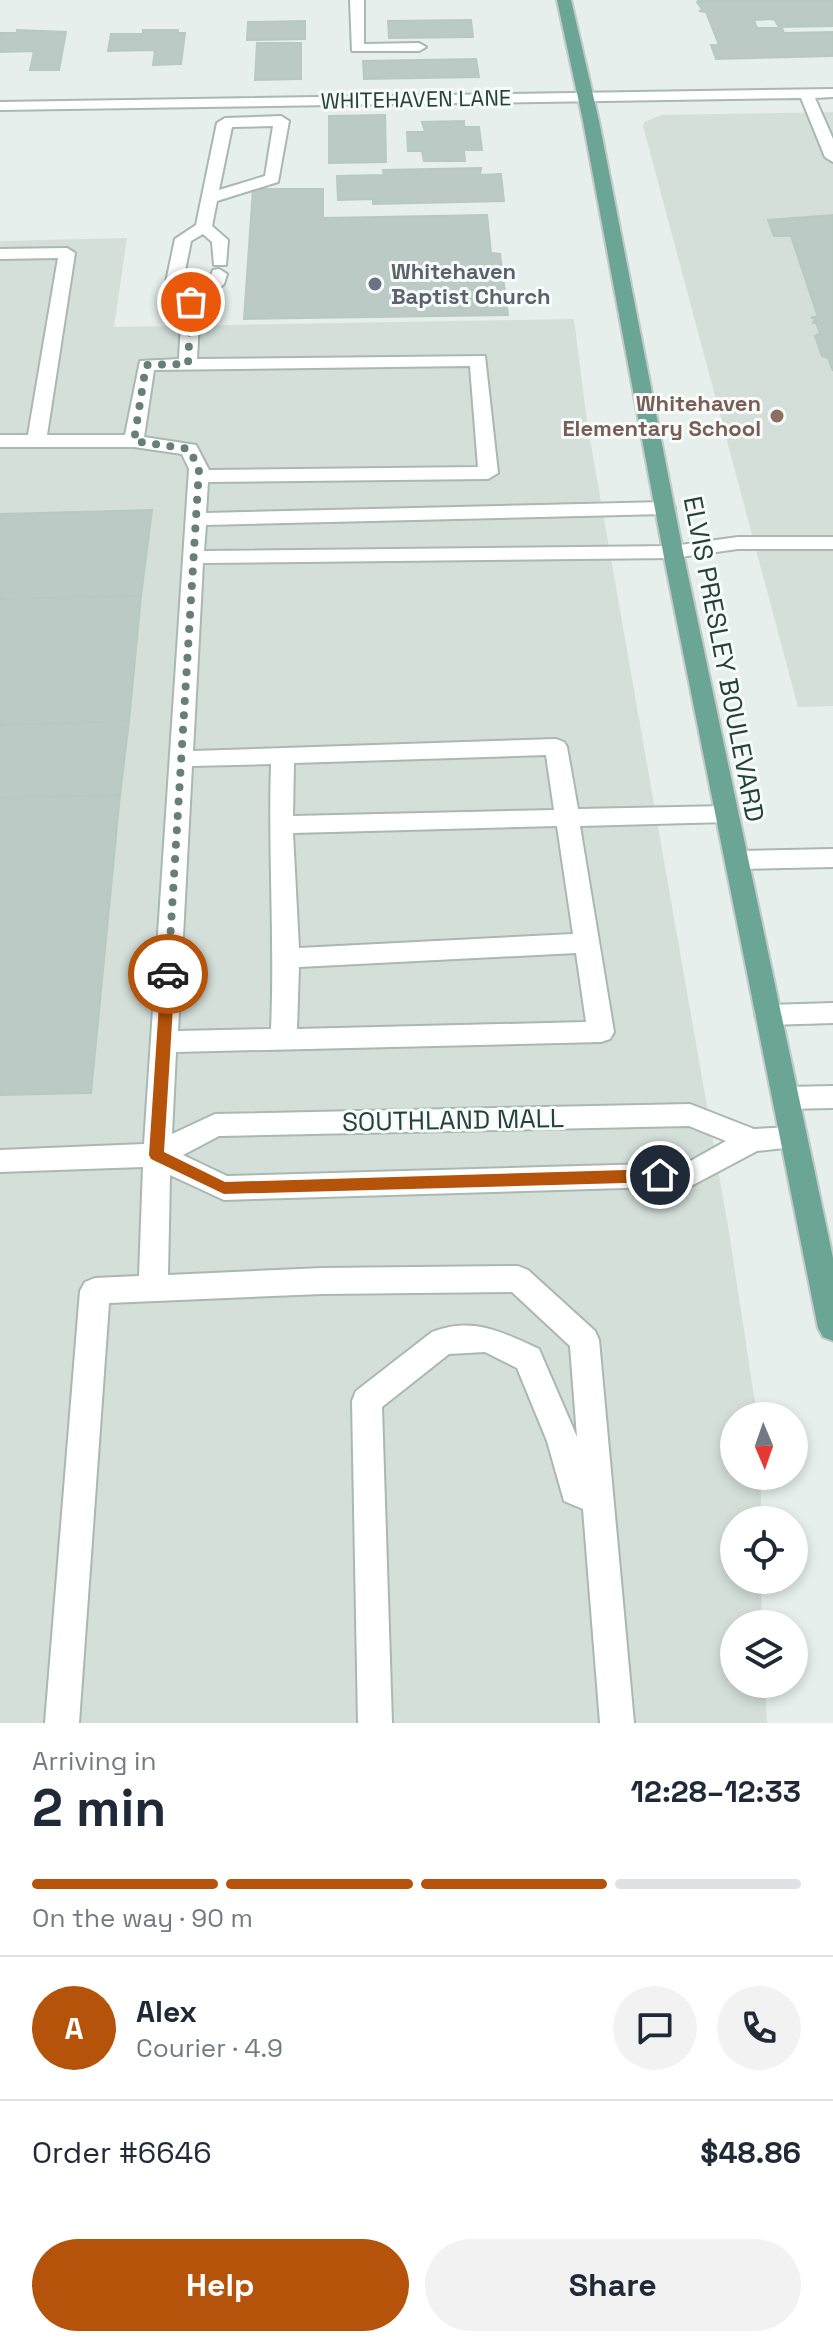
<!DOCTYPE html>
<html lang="en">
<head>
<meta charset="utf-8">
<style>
  :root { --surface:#fff; --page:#f2f2f3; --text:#1f2937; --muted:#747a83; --line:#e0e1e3; --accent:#b45309 }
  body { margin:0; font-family:"Space Grotesk",sans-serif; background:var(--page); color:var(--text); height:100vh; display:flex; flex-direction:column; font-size:30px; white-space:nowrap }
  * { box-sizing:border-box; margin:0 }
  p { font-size:26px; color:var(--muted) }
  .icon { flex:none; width:44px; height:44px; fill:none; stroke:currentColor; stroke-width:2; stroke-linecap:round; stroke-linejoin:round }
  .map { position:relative; height:1723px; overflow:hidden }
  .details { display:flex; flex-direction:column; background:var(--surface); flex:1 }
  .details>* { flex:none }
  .needle { width:52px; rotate:178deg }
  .tools { position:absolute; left:720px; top:1402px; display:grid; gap:16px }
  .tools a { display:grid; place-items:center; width:88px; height:88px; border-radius:50%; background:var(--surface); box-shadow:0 4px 12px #0003; font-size:40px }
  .pin { position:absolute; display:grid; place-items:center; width:68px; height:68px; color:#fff; margin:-34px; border:4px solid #fff; border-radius:50%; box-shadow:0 2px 8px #0007 }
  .courier { position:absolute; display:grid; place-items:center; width:80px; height:80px; margin:-40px; border:6px solid #b45309; border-radius:50%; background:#fff; color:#222; box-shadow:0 2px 10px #0007 }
  .overview em { font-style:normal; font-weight:800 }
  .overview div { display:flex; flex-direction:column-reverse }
  .overview { display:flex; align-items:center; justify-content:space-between; height:136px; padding:0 32px }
  h1 { font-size:52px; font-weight:800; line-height:60px }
  .bar { display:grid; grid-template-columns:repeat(4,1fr); gap:12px 8px; align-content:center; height:96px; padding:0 32px }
  .bar i { height:10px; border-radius:6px; background:var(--line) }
  .bar .selected { background:var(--accent) }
  .bar p { grid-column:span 4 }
  .line { display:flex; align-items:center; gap:20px; padding:0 32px; border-top:2px solid var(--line) }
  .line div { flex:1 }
  .round { display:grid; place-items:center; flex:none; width:84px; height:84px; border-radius:42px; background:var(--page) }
  .action { display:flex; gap:16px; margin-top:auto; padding:16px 32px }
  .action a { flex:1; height:92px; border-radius:48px; background:var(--accent); color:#fff; font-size:32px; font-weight:800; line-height:92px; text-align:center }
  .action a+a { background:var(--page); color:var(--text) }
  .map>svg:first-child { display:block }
</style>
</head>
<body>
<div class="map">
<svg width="833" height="1723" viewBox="0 0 833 1723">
  <rect width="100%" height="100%" fill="#e6efeb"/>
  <path fill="#d4dfda" d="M833,112V706L798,707L643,126L644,122L661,115Z
    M127,238L114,327L574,319L587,422L728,1226L757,1416H734V1476H761V1520H734V1580H761L762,1624H734V1684H765L767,1723H0V241Z"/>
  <path fill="#bbcac4" stroke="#b8c9c2" stroke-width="2" d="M699,0H833V26L779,27L774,19L754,20L757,28H782L784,33L833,32V56L716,59L711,45H719L706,12L700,11L702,9L697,2Z
    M471,20L473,37L389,38L388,21Z
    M305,21V39L247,40L248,22Z
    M17,30L66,32L59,70H30L34,51L0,52V33H17Z
    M143,30H178V33H185L181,64L153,65L155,50L108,51L111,34H143Z
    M257,43H301V79L255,80Z
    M476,59L479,77L364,79L363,61Z
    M385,115L386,162L329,163V116Z
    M464,121V127H479L482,150H464L465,161H424L422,151H408L407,132H425L422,122Z
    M481,168L480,175L501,174L504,201L373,204V199L338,200L337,176L384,175L383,170Z
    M253,189H323V218L487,215L491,253L500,254L508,315L244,319Z
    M833,215V371L828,358L822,356L815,336L820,333L816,323H813L815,319L811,317H818L791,236H774L768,220Z
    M152,510L141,596L0,599V514Z
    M141,596L129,721L0,725V599Z
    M129,721L120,795L0,798V725Z
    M120,795L91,1093L0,1095V798Z"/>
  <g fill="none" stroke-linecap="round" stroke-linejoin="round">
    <defs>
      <path id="minor" d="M350,0H364V44L419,43L426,47L419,51H352Z
        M833,89V97L815,98L833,139V162L825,157L801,98L0,110V102Z
        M281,116L289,121L278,182L217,201L212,226L228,240L226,265H214L212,242L203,234L191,241L183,281L192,293L210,278L213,270L219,269L227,274L224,284L200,304L197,359L485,356L498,473L488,479L208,482L206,513L665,502L675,508L665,514L206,525L204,551L673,546L738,537H833V549H738L673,558L203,563L193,751L556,739L564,742L567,747L578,809L727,806L735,808L739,814L735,820L727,822L580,826L614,1032L610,1039L601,1042L176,1052L172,1134L215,1114L690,1104L754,1129L793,1127L803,1130L807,1138L803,1146L757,1151L691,1186L224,1200L170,1175L168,1275L322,1268L518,1266L528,1270L595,1331L599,1340L634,1723H600L583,1509L564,1501L547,1441L517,1368L485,1352L449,1354L382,1407L392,1723H358L352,1401L356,1391L432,1332C473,1316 502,1332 539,1349L577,1437L570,1346L512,1292L322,1294L109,1303L79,1723H45L80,1291L85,1282L95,1278L139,1276L143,1167L0,1172V1150L144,1144L189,469L182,454L134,447H0V435H28L58,258L0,259V249L67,248L75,253L47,435H125L140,361L179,359L182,303L166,282L175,239L196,225L217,123L225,118ZM273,126L265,176L219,190L232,127ZM470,366L478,467L209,470L196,445L144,437L154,370ZM546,755L554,810L293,816L294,763ZM271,764C268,852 275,941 271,1029L178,1031L192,766ZM557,826L573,934L299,948L293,833ZM576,953L586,1022L297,1029L299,967ZM689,1126L726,1141L687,1163L227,1176L183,1155L219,1136Z
        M833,849V867L737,869L729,866L725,860L729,854L737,851Z
        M833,1003V1023L768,1025L759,1022L755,1015L759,1008L768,1005Z
        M833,1086V1108L786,1109L777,1106L773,1098L777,1090L786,1087Z"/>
      <path id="major" d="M557,0H571L599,121L683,552L833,1258V1341L823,1337L818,1328L663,552L583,121Z"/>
    </defs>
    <use href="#minor" stroke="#a8b8b2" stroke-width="4"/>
    <use href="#major" stroke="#c2cac8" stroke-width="4"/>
    <use href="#minor" fill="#fff" fill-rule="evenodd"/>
    <use href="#major" fill="#6aa596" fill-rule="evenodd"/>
  </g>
  <path fill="#b45309" d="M168,969L175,974L164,1152L225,1182L660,1169L668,1175L660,1182L224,1194L151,1159L149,1155L161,974Z"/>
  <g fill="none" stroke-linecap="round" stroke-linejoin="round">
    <path stroke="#687f78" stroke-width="8" stroke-dasharray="0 14.4" d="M168,974L199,469L189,449L134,441L146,365L188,364L191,302"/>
  </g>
  <circle fill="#6b7280" stroke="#f7fbf9" stroke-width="3" cx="375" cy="284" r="8"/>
  <circle fill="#8d6e63" stroke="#f7fbf9" stroke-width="3" cx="777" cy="416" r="8"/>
  <g text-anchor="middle" stroke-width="6" stroke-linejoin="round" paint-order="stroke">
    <g font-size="22" fill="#24423a" stroke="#f7fbf9">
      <text transform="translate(416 99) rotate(-1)" y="8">WHITEHAVEN LANE</text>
    </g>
    <g font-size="22" font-weight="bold" fill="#5b616d" stroke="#f7fbf9" text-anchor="start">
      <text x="391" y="279">Whitehaven<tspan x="391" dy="25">Baptist Church</tspan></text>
    </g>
    <g font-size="22" font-weight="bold" fill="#785e54" stroke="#f7fbf9" text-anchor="end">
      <text x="761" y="411">Whitehaven<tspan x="761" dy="25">Elementary School</tspan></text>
    </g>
    <g font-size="26" fill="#24423a" stroke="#f7fbf9">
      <text transform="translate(724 659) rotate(79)" y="9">ELVIS PRESLEY BOULEVARD</text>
      <text transform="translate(453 1120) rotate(-1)" y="9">SOUTHLAND MALL</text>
    </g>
  </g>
</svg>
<div class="tools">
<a><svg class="needle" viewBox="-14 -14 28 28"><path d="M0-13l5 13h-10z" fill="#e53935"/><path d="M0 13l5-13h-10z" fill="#747a83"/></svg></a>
<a><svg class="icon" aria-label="locate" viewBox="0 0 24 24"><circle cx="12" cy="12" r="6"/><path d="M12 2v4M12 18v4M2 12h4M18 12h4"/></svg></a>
<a><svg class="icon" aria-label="layers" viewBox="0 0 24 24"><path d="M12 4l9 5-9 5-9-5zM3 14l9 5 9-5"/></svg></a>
</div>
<div class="pin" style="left:191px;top:302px;background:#ea580c"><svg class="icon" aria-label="bag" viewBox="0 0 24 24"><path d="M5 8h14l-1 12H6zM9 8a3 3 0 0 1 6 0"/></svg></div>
<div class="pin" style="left:660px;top:1175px;background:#1f2937"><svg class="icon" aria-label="home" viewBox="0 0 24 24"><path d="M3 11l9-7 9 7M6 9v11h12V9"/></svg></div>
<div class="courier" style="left:168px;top:974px"><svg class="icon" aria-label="car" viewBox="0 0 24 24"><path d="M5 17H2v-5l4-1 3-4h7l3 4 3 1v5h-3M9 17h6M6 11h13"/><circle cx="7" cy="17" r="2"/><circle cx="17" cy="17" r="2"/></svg></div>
</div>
<section class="details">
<div class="overview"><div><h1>2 min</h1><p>Arriving in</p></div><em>12:28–12:33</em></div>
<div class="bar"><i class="selected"></i><i class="selected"></i><i class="selected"></i><i></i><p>On the way · 90 m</p></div>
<div class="line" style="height:144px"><b class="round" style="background:var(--accent);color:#fff">A</b><div><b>Alex</b><p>Courier · 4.9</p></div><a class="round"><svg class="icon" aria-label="chat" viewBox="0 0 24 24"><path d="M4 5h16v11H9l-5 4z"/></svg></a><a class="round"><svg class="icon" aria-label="phone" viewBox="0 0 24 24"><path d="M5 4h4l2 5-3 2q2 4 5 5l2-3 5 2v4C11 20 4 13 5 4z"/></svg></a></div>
<div class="line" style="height:104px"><div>Order #6646</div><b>$48.86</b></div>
<div class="action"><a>Help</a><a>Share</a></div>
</section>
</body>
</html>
